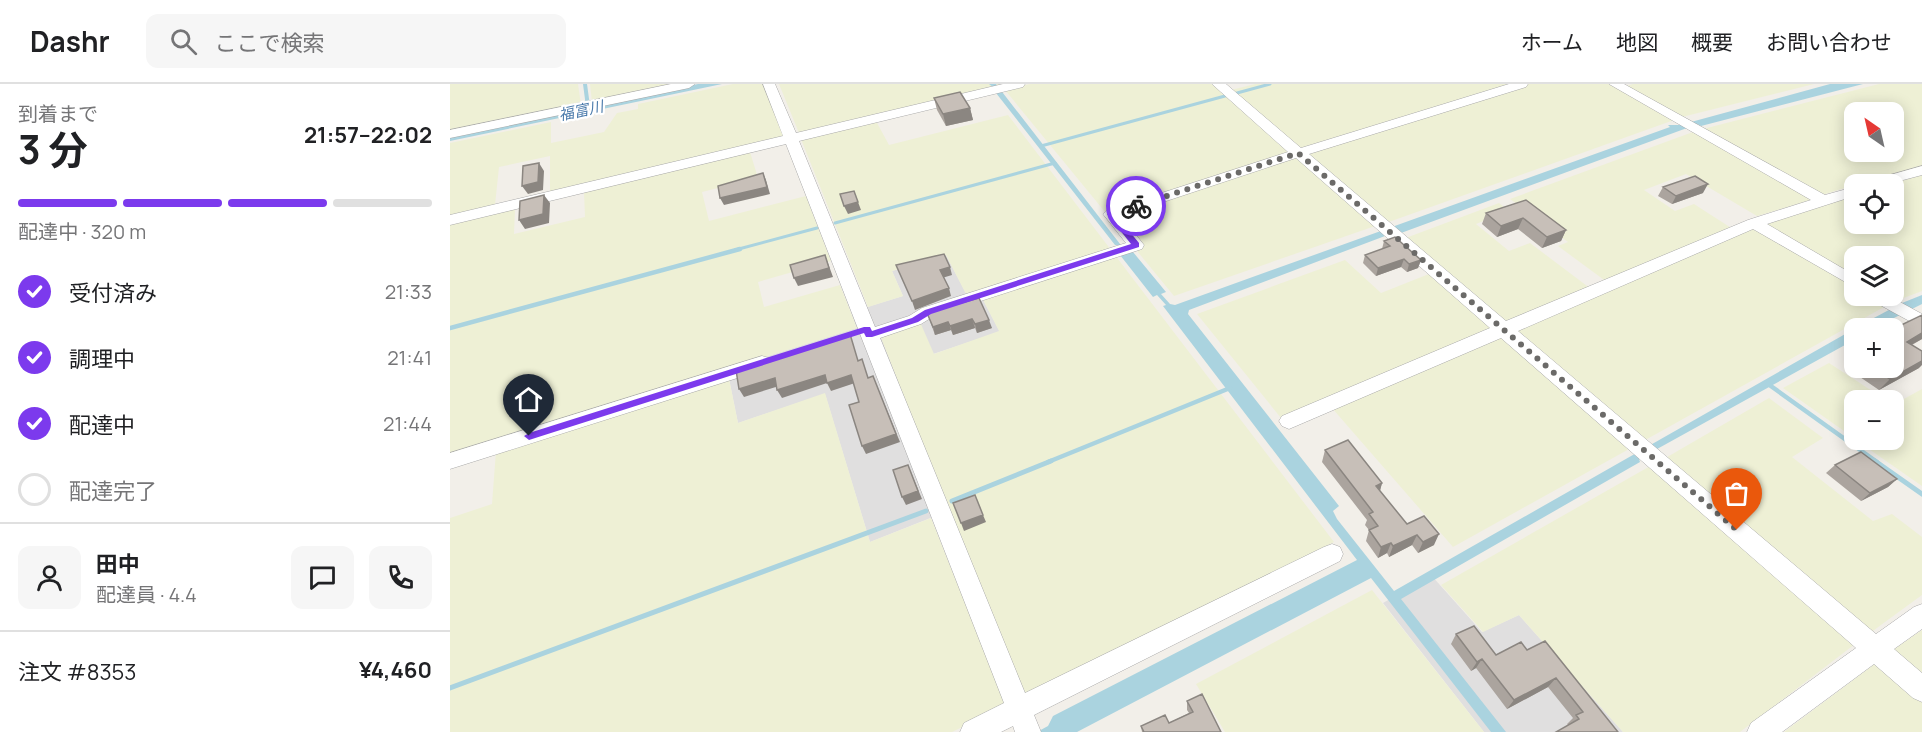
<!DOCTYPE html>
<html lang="ja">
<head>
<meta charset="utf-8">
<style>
  :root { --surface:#fff; --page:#f6f6f6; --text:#202124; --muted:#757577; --line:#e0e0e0; --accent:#7c3aed }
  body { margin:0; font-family:Manrope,"Noto Sans JP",sans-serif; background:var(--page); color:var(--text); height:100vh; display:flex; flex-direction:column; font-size:22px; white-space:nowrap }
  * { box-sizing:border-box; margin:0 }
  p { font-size:20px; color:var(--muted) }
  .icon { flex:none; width:33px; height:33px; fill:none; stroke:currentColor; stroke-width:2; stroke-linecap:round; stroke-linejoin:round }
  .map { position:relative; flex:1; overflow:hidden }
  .panel { display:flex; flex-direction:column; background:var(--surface); width:450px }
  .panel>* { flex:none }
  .needle { width:39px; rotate:326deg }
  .controls { position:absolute; left:1394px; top:18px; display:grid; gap:12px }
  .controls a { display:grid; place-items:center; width:60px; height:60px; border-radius:12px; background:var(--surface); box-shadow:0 3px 15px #0003; font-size:30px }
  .pin { position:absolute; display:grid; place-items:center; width:51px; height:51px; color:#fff; margin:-62px -26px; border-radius:50% 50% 50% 0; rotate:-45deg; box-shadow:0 0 6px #0007 }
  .pin .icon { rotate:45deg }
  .courier { position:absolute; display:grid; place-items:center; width:60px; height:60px; margin:-30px; border:4px solid #7c3aed; border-radius:50%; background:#fff; color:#222; box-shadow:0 2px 8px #0007 }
  .summary em { font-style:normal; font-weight:700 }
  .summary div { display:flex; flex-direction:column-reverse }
  .summary { display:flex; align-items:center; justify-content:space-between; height:102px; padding:0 18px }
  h1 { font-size:39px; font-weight:700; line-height:45px }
  .bar { display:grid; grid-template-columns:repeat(4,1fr); gap:9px 6px; align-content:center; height:72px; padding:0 18px }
  .bar i { height:8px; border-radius:4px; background:var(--line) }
  .bar .on { background:var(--accent) }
  .bar p { grid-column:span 4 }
  .line { display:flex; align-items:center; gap:15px; padding:0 18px; border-top:2px solid var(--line) }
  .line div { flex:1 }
  .round { display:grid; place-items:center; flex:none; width:63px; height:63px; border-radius:12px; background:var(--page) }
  ol { padding:0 18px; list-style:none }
  li { display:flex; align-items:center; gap:18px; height:66px }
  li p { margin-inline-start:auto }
  li .icon { padding:6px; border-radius:50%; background:var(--accent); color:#fff; stroke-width:4 }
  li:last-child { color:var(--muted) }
  li i { width:33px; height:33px; border:3px solid var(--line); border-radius:50% }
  header { display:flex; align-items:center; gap:36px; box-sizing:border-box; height:84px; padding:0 30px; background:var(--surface); border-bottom:2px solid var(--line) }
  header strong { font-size:28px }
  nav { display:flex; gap:33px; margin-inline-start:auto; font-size:21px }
  .search { width:420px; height:54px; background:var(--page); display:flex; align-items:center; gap:15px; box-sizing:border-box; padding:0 21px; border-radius:12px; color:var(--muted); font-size:22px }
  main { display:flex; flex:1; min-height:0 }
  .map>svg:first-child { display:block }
</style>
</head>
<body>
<header>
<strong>Dashr</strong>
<div class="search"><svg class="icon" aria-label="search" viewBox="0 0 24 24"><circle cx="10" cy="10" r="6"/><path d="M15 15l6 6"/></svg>ここで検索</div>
<nav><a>ホーム</a><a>地図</a><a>概要</a><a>お問い合わせ</a></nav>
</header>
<main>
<section class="panel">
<div class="summary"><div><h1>3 分</h1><p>到着まで</p></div><em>21:57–22:02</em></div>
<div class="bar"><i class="on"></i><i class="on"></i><i class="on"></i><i></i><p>配達中 · 320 m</p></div>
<ol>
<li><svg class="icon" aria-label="check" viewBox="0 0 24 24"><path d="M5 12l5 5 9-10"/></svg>受付済み<p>21:33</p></li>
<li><svg class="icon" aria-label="check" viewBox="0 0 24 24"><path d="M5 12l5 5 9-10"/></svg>調理中<p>21:41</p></li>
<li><svg class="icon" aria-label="check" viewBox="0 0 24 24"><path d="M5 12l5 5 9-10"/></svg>配達中<p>21:44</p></li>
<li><i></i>配達完了</li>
</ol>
<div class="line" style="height:108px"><a class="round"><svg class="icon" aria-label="person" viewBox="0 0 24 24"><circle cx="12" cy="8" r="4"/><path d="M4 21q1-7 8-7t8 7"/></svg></a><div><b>田中</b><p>配達員 · 4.4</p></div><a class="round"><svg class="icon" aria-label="chat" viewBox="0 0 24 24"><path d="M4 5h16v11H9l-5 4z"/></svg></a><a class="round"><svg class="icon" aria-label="phone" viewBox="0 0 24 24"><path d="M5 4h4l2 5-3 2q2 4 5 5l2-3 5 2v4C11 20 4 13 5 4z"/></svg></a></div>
<div class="line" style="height:78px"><div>注文 #8353</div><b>¥4,460</b></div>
</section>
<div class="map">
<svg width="1472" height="648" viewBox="0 0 1472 648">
  <rect width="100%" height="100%" fill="#f2efe9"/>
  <path fill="#e0dfdf" d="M496,171L517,211L529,208L550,248L483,270L498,427L420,458L375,310L288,339L277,285L406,244L401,228L453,212L442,187Z
    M981,491L1032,548L1069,531L1173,648H1034L933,519Z"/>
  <path fill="#eef0d5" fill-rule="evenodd" d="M0,0H128L131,21L0,48Z
    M140,0H231L142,18Z
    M283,0H313L335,53L100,109V72L49,83L45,121L0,132V59L101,38V59L154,48L167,29L188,25V20Z
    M329,0H554L349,49Z
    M580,0H763L928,141L724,212L555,6Z
    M805,0H1160L1224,36L936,139L781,6Z
    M1183,0H1364L1232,33L1176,2Z
    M1429,0H1472V83L1427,99L1430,100H1404V103L1401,102L1372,111L1253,45ZM1404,28H1443V68H1404Z
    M558,31L884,458L574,611L498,427L430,251L470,238L484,270L549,247L529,208L517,212L496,171L442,187L453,212L418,223L351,55L426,37L439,61Z
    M1243,48L1364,115L1307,132L1236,90L1194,106L1225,127L1244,120L1289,149L1404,111V140H1443L1441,100L1472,91V207L1443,218L1003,463L875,316L831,334L747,230L895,176L931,209L989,186L953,155L1049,119L1059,127L1026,140L1059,167L1080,159L1149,211L1165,204L1108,162L1118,158L1060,115ZM1404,172H1443V212H1404Z
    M300,68L308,94L252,108L259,137L356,112L381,177L308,198L314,223L390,201L407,244L0,371V140L65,125L64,150L135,133L134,108Z
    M1379,279L1436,316H1404V354L1333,304Z
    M279,295L288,339L375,309L420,458L481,434L556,622L502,648H0V434L42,420L46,367Z
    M1472,305V402L1406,356H1443V321Z
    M1319,314L1373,354L1342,373L1423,437L1442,430L1472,453V511L1420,549L1212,376Z
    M1202,381L1409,557L1290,648H1173L1069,531L1033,548L991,501Z
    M922,506L1034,648H775L746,600Z
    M1472,546V595L1440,568Z
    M1430,576L1472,613V648H1334Z"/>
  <path fill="#aad3df" d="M133,0H137L140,22L248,0H272L0,57V51L136,23Z
    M539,0H546L677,169L683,168L716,208L711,210L720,220L725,221L1220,43L1218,41H1230L1380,0H1413L1251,42L1247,40L1237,44L951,149L935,152L739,226L738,230L889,422L883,427L887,435L944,507L1404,245V256L1189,375L1190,378L951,515L1056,648H1041L921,494L627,648H587L598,642L603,632L907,476L713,222L716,221L707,211L703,213L670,171L674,169L668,161H665L546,9L543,3Z
    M1472,211V220L1424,244H1405L1452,219Z"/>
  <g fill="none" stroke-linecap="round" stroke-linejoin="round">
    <path stroke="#aad3df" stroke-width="3" d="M787,9L820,0
      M591,62L775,12
      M385,139L605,79
      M285,166L367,144"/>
    <path stroke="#aad3df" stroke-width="4.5" d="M0,244L290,165
      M1318,300L1427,378
      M598,378L780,304"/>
    <path stroke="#aad3df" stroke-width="5" d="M1425,377L1472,410
      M502,417L601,377
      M0,604L476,427"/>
    <defs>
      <path id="minor" d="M221,0H245L239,4L0,54V46Z
        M313,0H325L346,49L553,0H575L573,3L349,57L425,243L459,232L472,224L676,159L653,130L656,127L838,68L762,0H776L851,64L1059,0H1078L1076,3L859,70L1056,237L1298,136L1361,116L1159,0H1174L1375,111L1404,103V112L1317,140L1404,191V203L1303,145L1068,247L1426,550L1464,523L1472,520V545L1444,565L1472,589V618L1463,614L1424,580L1332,648H1297L1301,639L1406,564L1051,254L846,342L839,345L832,342L829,337L832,332L1040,244L846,74L671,132L694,161L692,165L484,232L471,240L430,254L575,609L874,463L882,460L890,463L893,470L890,477L584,631L591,648H565L563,642L551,648H510L514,639L554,619L336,60L0,141V131L333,52Z
        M1472,82V91L1438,100H1417L1419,97Z
        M1418,212H1439L1472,230V244L1421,216Z
        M312,272L319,274L321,279L319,284L0,385V369Z"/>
    </defs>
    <use href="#minor" stroke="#a9a9a9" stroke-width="1"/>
    <use href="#minor" fill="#fff" fill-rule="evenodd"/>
  </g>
  <path fill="#aba49e" d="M484,14L520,24L523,36L496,42L487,26Z
    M1213,103L1253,109L1222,120L1208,112Z
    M1076,116L1116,146L1111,157L1092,164L1068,145L1047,153L1032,140L1036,129Z
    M934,157L971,176L968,184L957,188L951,183L926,192L913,179L915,171L932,165Z
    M507,220L542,244L527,249L525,244L503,251L501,246L485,251L477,229Z
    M1472,231V255L1462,261L1469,284L1429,306L1407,291L1414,284H1443Z
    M875,366L932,399L930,407L957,440L984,461L968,469L962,461L939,473L937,469L928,474L916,457L919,446L915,441L917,436L872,378Z
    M1385,381L1447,395L1438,403L1411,417L1376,389Z
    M1006,550L1046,571L1077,566L1168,648L1118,641L1117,640L1123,634L1098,603L1057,625L1026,584L1021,587L1001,560Z
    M737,617L771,648H692L691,642L719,639L739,629L737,626Z"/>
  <path fill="#8b8681" d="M520,24L523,36L496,42L493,30Z
    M89,79L94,87L93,106L78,110L72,102Z
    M313,89L316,96L320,110L274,121L270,114Z
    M1258,100L1253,109L1222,120L1226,112Z
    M94,111L100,119L99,139L75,145L69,136Z
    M408,118L411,126L398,130L394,122Z
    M1073,134L1068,145L1047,153L1051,142Z
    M1116,146L1111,157L1092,164L1097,153Z
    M375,171L383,193L348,202L344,194Z
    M954,175L951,183L926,192L928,184Z
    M971,176L968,184L957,188L959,180Z
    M500,183L502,191L492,194L490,186Z
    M499,204L501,212L465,226L462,217Z
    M522,235L525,244L503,251L500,242Z
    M539,236L542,244L527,249L525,240Z
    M498,238L501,246L485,251L483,243Z
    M1472,249V255L1446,269L1457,258Z
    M1472,277V281L1469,284L1429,306L1440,295Z
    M375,291H401L405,299L381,307L377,299L332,314L327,306Z
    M423,292L450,358L416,370L412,362Z
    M325,294L329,302L294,313L289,305Z
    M458,381L472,415L456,421L452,413Z
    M1447,395L1438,403L1411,417L1420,409Z
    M932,399L929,410L926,402Z
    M533,431L536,438L514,447L511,439Z
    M989,450L984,461L968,469L973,458Z
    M967,451L962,461L939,473L943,462Z
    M941,459L937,469L928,474L931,463Z
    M1032,575L1026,584L1021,587L1027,578Z
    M1106,594L1098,603L1057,625L1064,616Z"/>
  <path fill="#c7bfb8" stroke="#8b8681" stroke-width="1.5" d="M510,8L520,24L493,30L484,14Z
    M89,79L88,98L72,102L73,82Z
    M313,89L317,103L270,114L268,102Z
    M1245,92L1258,100L1226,112L1213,103Z
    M404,107L408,118L394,122L390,110Z
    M94,111L93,130L69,136L70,117Z
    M1076,116L1116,146L1097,153L1073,134L1051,142L1036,129Z
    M945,153L971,176L959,180L954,175L928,184L915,171L940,162L934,157Z
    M494,170L500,183L490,186L499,204L462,217L446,181Z
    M375,171L379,184L344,194L340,181Z
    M529,214L539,236L525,240L522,235L500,242L498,238L483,243L477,229L506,218L507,220Z
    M1472,231V249L1457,258L1472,267V277L1440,295L1423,284H1443V245Z
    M400,250L408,277L412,275L418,294L423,292L446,350L412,362L399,321L409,318L401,291L377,299L375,291L327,306L325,294L289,305L286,286Z
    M898,356L932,399L926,402L957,440L974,432L989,450L973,458L967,451L943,462L941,459L931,463L919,446L928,442L919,430L923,428L875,366Z
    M1411,368L1447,395L1420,409L1385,381Z
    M458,381L468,407L452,413L443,386Z
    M525,411L533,431L511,439L503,419Z
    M1024,542L1046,571L1071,558L1077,566L1095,557L1168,648H1106L1129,635L1126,631L1133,628L1106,594L1064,616L1032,575L1027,578L1006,550Z
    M752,610L771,648H694L691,642L715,631L719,639L743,628L737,617Z"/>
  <path fill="#7c3aed" d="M683,120L689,122L666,131L689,159V163L481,230L468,238L422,253H416L414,249L79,356L74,352L79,349L414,243H420L422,247L462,234L475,226L681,160L657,130Z"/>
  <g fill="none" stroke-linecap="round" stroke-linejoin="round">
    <path stroke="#6b6a68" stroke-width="6" stroke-dasharray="0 10.8" d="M686,122L848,69L1287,446"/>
  </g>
  <g text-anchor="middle" stroke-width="4.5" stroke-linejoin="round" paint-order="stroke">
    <g font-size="15" font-style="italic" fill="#4a7aab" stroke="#fff">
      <text transform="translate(131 27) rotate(-12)" y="5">福富川</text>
    </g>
  </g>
</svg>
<div class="controls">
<a><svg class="needle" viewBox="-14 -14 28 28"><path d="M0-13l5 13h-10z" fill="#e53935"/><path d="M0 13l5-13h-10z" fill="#757577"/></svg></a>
<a><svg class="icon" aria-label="locate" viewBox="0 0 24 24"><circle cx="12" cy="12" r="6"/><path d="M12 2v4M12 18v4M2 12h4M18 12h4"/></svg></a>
<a><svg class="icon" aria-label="layers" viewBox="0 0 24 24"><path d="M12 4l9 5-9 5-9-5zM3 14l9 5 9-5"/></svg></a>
<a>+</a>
<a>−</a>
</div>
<div class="pin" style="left:1287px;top:446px;background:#ea580c"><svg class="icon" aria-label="bag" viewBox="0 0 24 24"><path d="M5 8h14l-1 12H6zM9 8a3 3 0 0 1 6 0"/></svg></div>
<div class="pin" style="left:79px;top:352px;background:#1f2937"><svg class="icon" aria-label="home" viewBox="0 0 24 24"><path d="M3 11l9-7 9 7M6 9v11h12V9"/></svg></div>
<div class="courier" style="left:686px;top:122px"><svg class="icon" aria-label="bike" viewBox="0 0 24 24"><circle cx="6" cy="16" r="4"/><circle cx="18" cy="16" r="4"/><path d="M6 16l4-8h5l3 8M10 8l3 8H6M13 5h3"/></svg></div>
</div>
</main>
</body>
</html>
